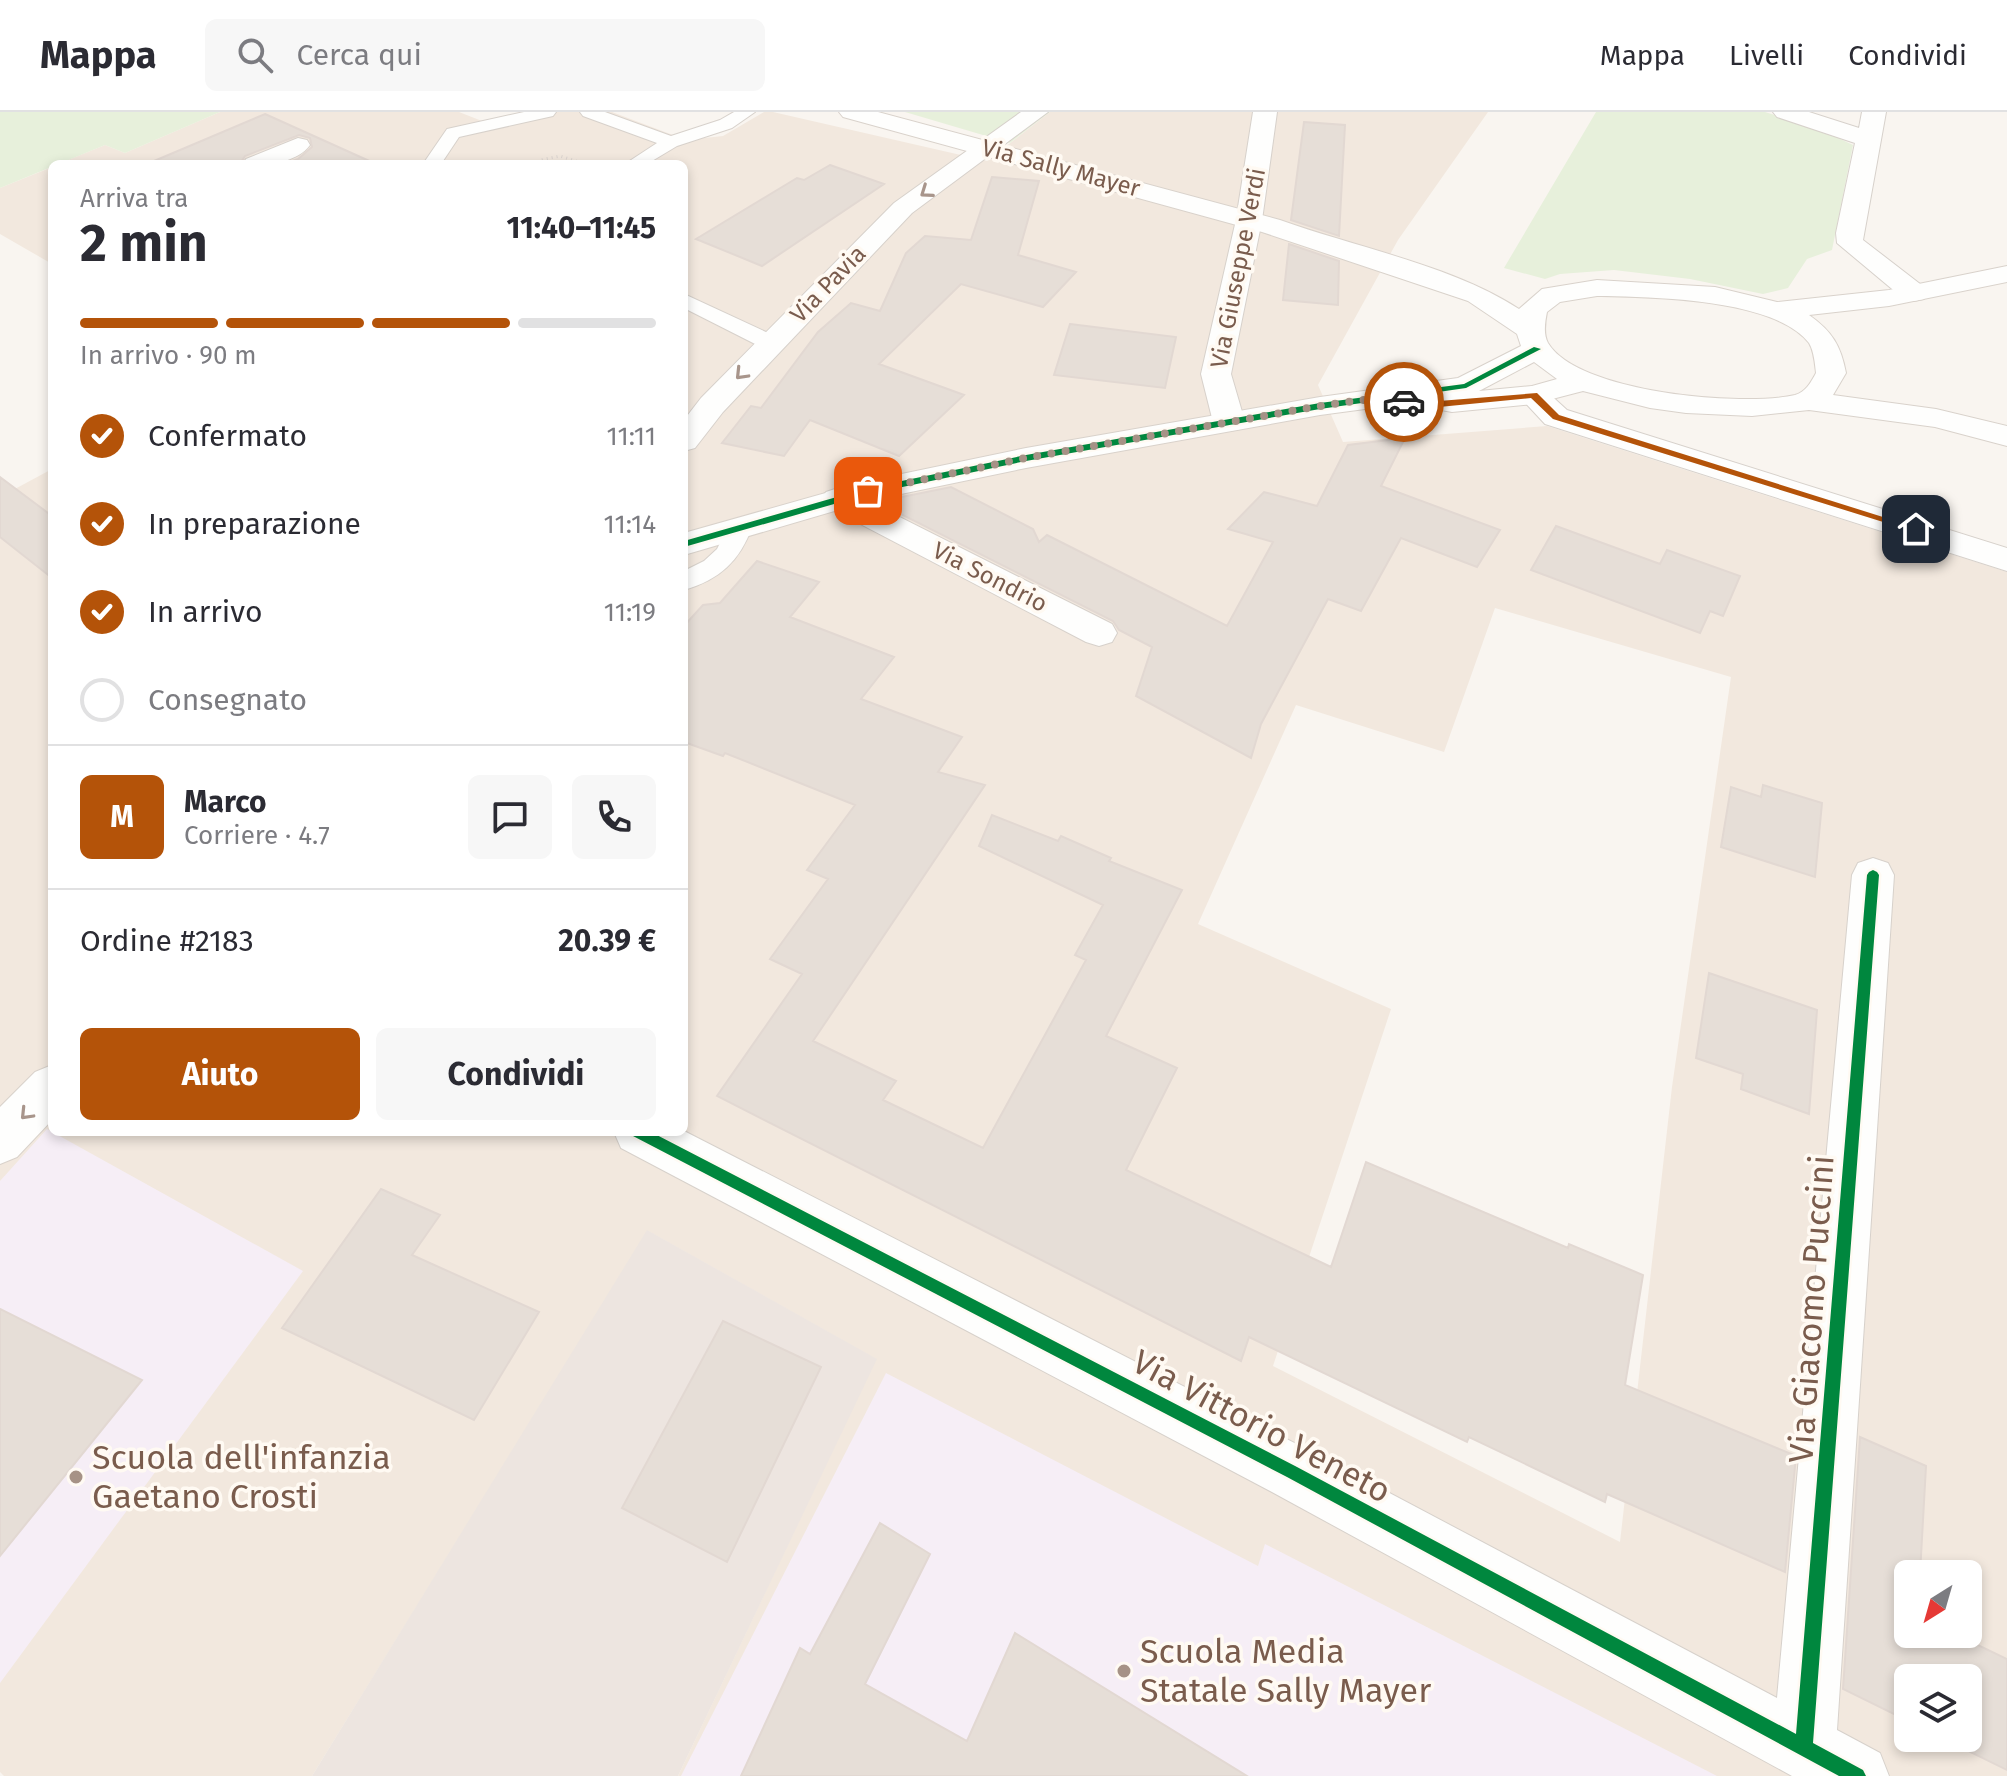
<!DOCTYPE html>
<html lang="it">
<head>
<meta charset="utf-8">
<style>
  :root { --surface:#fff; --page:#f7f7f7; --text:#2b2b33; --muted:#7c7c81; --line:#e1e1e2; --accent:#b45309 }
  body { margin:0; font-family:"Fira Sans",sans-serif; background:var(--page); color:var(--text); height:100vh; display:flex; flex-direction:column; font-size:30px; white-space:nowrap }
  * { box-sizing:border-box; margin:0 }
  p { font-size:26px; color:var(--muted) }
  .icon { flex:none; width:44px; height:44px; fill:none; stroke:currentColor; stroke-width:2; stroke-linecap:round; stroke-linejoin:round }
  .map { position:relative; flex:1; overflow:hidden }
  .panel { position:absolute; left:48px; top:48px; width:640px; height:976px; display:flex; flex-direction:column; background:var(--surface); border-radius:12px; box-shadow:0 4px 12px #0003 }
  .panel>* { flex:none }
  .needle { width:52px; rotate:217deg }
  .fabs { position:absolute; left:1894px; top:1448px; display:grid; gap:16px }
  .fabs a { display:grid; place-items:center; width:88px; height:88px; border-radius:12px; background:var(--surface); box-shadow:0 4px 12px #0003; font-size:40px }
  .pin { position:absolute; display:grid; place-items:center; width:68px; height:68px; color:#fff; margin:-34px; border-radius:16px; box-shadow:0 4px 12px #0006 }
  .courier { position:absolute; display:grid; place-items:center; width:80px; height:80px; margin:-40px; border:6px solid #b45309; border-radius:50%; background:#fff; color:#222; box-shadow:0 2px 10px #0007 }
  .head em { font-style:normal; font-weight:700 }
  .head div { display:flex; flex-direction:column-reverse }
  .head { display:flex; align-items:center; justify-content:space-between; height:136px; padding:0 32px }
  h1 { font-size:52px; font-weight:700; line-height:60px }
  .bar { display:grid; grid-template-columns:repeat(4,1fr); gap:12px 8px; align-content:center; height:96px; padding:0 32px }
  .bar i { height:10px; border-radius:6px; background:var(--line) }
  .bar .current { background:var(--accent) }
  .bar p { grid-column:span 4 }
  .line { display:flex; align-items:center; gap:20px; padding:0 32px; border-top:2px solid var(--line) }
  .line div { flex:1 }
  .round { display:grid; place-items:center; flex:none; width:84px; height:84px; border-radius:12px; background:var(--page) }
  ol { padding:0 32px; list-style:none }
  li { display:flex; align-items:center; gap:24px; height:88px }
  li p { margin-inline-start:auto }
  li .icon { padding:8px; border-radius:50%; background:var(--accent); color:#fff; stroke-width:4 }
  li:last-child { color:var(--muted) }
  li i { width:44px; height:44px; border:4px solid var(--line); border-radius:50% }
  .action { display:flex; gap:16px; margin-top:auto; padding:16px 32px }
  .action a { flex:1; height:92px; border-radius:12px; background:var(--accent); color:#fff; font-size:32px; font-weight:700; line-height:92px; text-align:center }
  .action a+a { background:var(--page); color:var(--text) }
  header { display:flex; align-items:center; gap:48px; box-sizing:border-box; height:112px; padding:0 40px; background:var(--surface); border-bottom:2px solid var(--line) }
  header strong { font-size:38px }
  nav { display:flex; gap:44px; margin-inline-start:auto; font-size:28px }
  .search { width:560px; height:72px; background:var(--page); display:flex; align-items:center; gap:20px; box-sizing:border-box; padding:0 28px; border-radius:12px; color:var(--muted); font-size:30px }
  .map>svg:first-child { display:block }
</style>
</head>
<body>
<header>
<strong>Mappa</strong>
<div class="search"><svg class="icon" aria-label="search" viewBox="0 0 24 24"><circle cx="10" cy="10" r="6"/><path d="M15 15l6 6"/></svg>Cerca qui</div>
<nav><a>Mappa</a><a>Livelli</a><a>Condividi</a></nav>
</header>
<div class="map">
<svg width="2007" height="1664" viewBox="0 0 2007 1664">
  <rect width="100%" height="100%" fill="#f9f5f0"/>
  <path fill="#f2e8de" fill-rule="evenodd" d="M220,0H459L482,9L527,0H612L686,28L723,24L764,0H773L987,49L1050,0H1488L1398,128L1318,273L1343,330L1547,314L2007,460V1664H678L876,1247L648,1119L312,1664H4L0,1660V385L52,357V1020H684V52H58L105,33L125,41ZM1495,496L1731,565L1672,975L1620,1430L1273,1254L1391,897L1198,812L1296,593L1444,640ZM1908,1462H1968V1522H1908ZM1908,1566H1968V1626H1908Z
    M52,55V152L0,122V76Z"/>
  <path fill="#ede5e0" d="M647,1118L877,1247L678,1664H312Z"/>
  <path fill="#f6eef6" d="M47,1017L303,1159L0,1571V1069Z
    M886,1261L1258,1454L1265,1432L1717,1664H681Z"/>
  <path fill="#e7f0db" d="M0,0H220L125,41L105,33L0,76Z
    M905,0H1050L1010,31Z
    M1596,0H1765L1819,17L1853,33L1832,138L1807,147L1788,176L1763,182L1690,167L1614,158L1560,162L1545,167L1504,156Z"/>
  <path fill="#e6ded7" stroke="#e2d8d2" stroke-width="2" d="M265,2L376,52H284L298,47L312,35L310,26L299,23L245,44L240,52H147Z
    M1304,10L1345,13L1339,124L1291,108Z
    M830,53L884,72L762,154L696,127L797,66L804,68Z
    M992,65L1039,69L1018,143L1076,160L1043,195L961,172L879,252L964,283L899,344L810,308L784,344L722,331L751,294L761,296L818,220L851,191L880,199L906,141L925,124L971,128Z
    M1289,132L1339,149L1338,193L1283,188Z
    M1070,212L1176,225L1165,276L1054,263Z
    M1405,326L1381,374L1500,418L1477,455L1401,426L1361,499L1328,487L1261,612L1251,646L1136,584L1152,535L1119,518L1113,509L877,390L951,375L1033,417L1039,430L1047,423L1227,514L1273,430L1228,417L1264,380L1317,394L1348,333Z
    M0,365L52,404V466L0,425Z
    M1556,414L1660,452L1667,438L1740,464L1723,504L1710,499L1700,521L1531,458Z
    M757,449L819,470L790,505L894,545L861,587L962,625L938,660L985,673L813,929L896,969L883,988L983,1036L1086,848L1075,843L1103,793L979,734L992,703L1058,729L1061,724L1111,746L1109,749L1182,778L1106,924L1177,956L1126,1058L1331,1155L1366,1050L1568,1136L1569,1132L1643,1163L1625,1273L1796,1344L1785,1460L1607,1382L1605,1390L1469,1325L1467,1330L1249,1225L1241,1249L717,984L802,862L770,847L828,767L807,758L855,693L725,641L723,644L684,630V514L703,493L720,491Z
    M1763,673L1822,691L1815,765L1721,735L1731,675L1761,685Z
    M1709,861L1817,898L1809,1002L1741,977L1743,962L1696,946Z
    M381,1077L440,1103L412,1143L539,1200L474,1308L282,1216Z
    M0,1197L142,1268L0,1444Z
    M723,1209L821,1255L727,1450L622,1396Z
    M1860,1325L1926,1354L1920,1462H1908V1522H1955L2007,1547V1658L1942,1626H1968V1566H1908V1609L1843,1577Z
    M880,1411L930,1442L865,1572L967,1629L1015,1521L1247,1664H741L800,1536L810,1542Z"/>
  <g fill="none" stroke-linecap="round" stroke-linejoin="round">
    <defs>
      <path id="lane" d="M524,0H556L553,4L459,25L441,52H423L447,17Z
        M580,0H605L671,24L720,8L734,0H755L732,16L677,34L647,52H625L657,31L583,4Z
        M684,182L779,226L782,231L771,237L763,236L684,196Z
        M740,407L749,409L752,415C740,449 719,468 684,478V459L704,449L717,437L731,409Z"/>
      <path id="street" d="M1021,0H1048L912,101L723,300L695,336L684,339V308L701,286L894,91Z
        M1253,0H1277L1262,108L1231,262L1245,310L1240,317L1229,319L1218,317L1213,310L1201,262L1236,108Z
        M1773,0H1809L1859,16L1862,0H1886L1863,128L1924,175L1928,181L1924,187L1914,189L1904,187L1837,131L1836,121L1855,31L1777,5Z
        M298,26L307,28L310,33C295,53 265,52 243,52L246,47Z
        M1533,274L1544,277L1567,298L2007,436V459L1545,312L1518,283L1522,277Z
        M838,376L850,380L1112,512L1117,521L1112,530L1099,534L1086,530L826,394L821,387L826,380Z
        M1873,746L1888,751L1894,763L1837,1618L1880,1641L1889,1664H1792L1272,1380L621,1036L614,1020L684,1019L1312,1340L1777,1586L1852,763L1858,751Z"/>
      <path id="secondary" d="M839,0H878L1280,108C1358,136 1451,153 1519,197L1542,177L1597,168L1715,175L1777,190L1889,178L2007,154V170L1889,194L1809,203C1832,219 1841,234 1846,261L1833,283L1936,297L2007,314V334L1935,315L1809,298L1752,304L1686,301L1650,296L1583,279L1533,292L1452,300L1441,298L1437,291L1440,287L1320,303L1026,356L872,388L684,443V421L868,369L1026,336L1320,285L1458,266L1521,234L1517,222L1468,189L1262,120L843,5ZM1597,184C1650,185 1774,186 1809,231C1814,239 1815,252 1816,261C1811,270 1806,280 1795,283C1743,295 1578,281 1548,231C1543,222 1545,210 1547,200L1560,190ZM1534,250L1557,267L1532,274L1479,279Z
        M52,953V1008L17,1045L0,1052V995L35,960Z"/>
    </defs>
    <use href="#lane" stroke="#d7d1cb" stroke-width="2"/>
    <use href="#street" stroke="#d7d1cb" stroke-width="2"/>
    <use href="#secondary" stroke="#d9d2cb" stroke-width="2"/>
    <path stroke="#dcd5d0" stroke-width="3" stroke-dasharray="1 4" stroke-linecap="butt" d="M540,52L541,48L560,44L585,52"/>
    <use href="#lane" fill="#fefefd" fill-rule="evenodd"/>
    <use href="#street" fill="#fefefd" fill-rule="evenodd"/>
    <use href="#secondary" fill="#fefefd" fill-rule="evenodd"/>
    <defs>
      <path id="cycleway" d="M1534,235L1541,237L1466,276L1320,297L1026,349L869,382L684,435V429L868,376L1026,343L1320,291L1464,272Z
        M1873,758L1877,760L1879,763L1813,1631L1863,1658L1866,1664H1839L1287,1365L633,1024L631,1020H651L1297,1355L1796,1622L1867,763L1869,760Z"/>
    </defs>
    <use href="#cycleway" stroke="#fffaf3" stroke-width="5"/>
    <use href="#cycleway" fill="#00873e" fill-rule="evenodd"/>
  </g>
  <defs><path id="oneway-chevron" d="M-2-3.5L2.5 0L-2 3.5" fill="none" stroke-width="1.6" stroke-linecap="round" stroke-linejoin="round" transform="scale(2)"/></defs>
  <g stroke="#a8958b">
    <use href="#oneway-chevron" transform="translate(926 80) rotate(145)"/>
    <use href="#oneway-chevron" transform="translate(741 262) rotate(134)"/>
    <use href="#oneway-chevron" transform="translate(26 1002) rotate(134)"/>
  </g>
  <path fill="#b45309" d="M1537,281L1559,303L1921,417L1912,419L1553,307L1531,286L1439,295L1399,290L1404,288L1439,289Z"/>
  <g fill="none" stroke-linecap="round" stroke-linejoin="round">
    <path stroke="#a69286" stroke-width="8" stroke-dasharray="0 14.4" d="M868,379L1026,346L1320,294L1361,288L1404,290"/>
  </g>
  <g fill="#a69286" stroke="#fffaf3" stroke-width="3">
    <circle cx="76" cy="1365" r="8"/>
    <circle cx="1124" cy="1559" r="8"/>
  </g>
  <g text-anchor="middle" stroke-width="7" stroke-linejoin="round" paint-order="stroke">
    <g font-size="24" fill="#7a5c4d" stroke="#fffaf3">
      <text transform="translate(1061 56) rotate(15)" y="8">Via Sally Mayer</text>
      <text transform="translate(1238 156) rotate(-79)" y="8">Via Giuseppe Verdi</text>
      <text transform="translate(828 172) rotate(-46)" y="8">Via Pavia</text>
      <text transform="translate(990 465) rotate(27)" y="8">Via Sondrio</text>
    </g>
    <g font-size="34" fill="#7a5c4d" stroke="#fffaf3">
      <text transform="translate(1811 1197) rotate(-86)" y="12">Via Giacomo Puccini</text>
      <text transform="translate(1262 1314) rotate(28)" y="12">Via Vittorio Veneto</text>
    </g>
    <g font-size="34" fill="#7a5c4d" stroke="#fffaf3" text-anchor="start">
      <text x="92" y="1357">Scuola dell'infanzia<tspan x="92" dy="39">Gaetano Crosti</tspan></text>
      <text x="1140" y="1551">Scuola Media<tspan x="1140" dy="39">Statale Sally Mayer</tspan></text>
    </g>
  </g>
</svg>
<div class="fabs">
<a><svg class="needle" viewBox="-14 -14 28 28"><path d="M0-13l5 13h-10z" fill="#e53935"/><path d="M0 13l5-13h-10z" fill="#7c7c81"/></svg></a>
<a><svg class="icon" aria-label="layers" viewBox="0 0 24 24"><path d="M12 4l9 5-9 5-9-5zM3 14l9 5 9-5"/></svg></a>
</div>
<div class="pin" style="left:868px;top:379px;background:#ea580c"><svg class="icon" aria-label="bag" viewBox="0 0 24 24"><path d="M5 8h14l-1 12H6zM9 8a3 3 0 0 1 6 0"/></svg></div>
<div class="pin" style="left:1916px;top:417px;background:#1f2937"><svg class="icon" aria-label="home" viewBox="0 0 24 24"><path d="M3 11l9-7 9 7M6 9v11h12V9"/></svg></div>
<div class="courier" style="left:1404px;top:290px"><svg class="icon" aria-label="car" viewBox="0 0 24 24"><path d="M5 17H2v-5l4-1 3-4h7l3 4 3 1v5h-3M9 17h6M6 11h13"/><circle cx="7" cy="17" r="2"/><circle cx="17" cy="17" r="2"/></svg></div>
<section class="panel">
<div class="head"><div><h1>2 min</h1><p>Arriva tra</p></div><em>11:40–11:45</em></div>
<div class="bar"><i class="current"></i><i class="current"></i><i class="current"></i><i></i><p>In arrivo · 90 m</p></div>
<ol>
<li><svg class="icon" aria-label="check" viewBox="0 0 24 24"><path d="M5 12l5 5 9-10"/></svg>Confermato<p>11:11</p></li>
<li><svg class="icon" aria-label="check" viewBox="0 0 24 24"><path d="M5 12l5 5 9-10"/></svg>In preparazione<p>11:14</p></li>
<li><svg class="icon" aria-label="check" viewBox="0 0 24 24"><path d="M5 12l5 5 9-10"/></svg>In arrivo<p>11:19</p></li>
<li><i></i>Consegnato</li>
</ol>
<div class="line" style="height:144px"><b class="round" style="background:var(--accent);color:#fff">M</b><div><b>Marco</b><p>Corriere · 4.7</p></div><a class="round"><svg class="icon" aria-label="chat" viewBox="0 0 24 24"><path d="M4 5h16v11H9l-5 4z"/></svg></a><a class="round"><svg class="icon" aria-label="phone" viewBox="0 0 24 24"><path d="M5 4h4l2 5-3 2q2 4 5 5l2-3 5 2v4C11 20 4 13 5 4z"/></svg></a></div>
<div class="line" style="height:104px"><div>Ordine #2183</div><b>20.39 €</b></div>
<div class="action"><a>Aiuto</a><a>Condividi</a></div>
</section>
</div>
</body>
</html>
